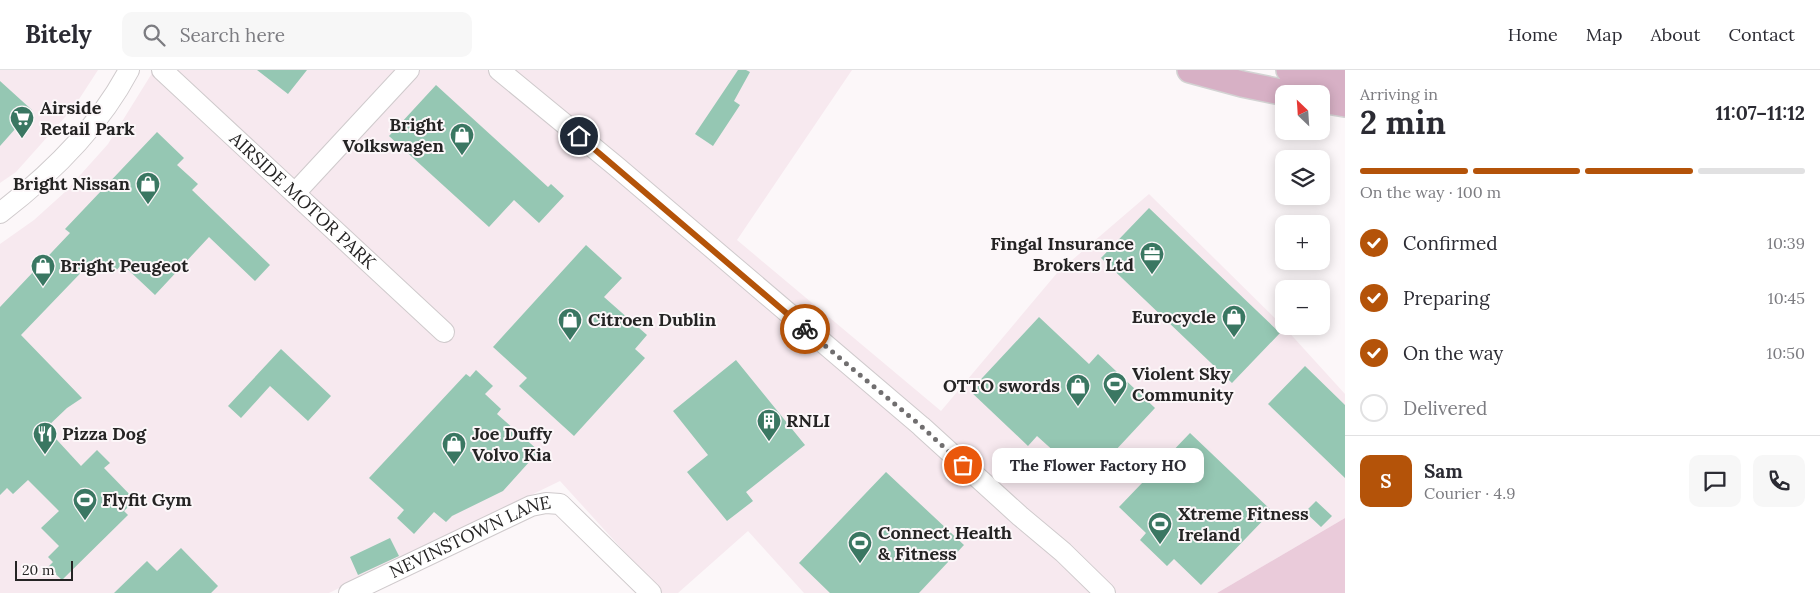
<!DOCTYPE html>
<html lang="en">
<head>
<meta charset="utf-8">
<style>
  :root { --surface:#fff; --page:#f7f7f7; --text:#2b2b33; --muted:#7c7c81; --line:#e1e1e2; --accent:#b45309 }
  body { margin:0; font-family:Lora,serif; background:var(--page); color:var(--text); height:100vh; display:flex; flex-direction:column; font-size:19px; white-space:nowrap }
  * { box-sizing:border-box; margin:0 }
  p { font-size:16px; color:var(--muted) }
  .icon { flex:none; width:28px; height:28px; fill:none; stroke:currentColor; stroke-width:2; stroke-linecap:round; stroke-linejoin:round }
  .map { position:relative; flex:1; overflow:hidden }
  .side { display:flex; flex-direction:column; background:var(--surface); width:475px }
  .side>* { flex:none }
  .needle { width:32px; rotate:335deg }
  .fabs { position:absolute; left:1275px; top:15px; display:grid; gap:10px }
  .fabs a { display:grid; place-items:center; width:55px; height:55px; border-radius:10px; background:var(--surface); box-shadow:0 2px 12px #0003; font-size:25px }
  .scale { position:absolute; left:15px; bottom:12px; width:58px; box-sizing:border-box; padding-left:5px; border:2px solid #252424; border-top:0; font-size:14px; line-height:18px; white-space:nowrap; color:#252424; -webkit-text-stroke:4px #fcf7f9; paint-order:stroke }
  .pin { position:absolute; display:grid; place-items:center; width:42px; height:42px; color:#fff; margin:-21px; border:2px solid #fff; border-radius:50%; box-shadow:0 1px 5px #0007 }
  .courier { position:absolute; display:grid; place-items:center; width:50px; height:50px; margin:-25px; border:4px solid #b45309; border-radius:50%; background:#fff; color:#222; box-shadow:0 1px 6px #0007 }
  .bubble { position:absolute; height:35px; border-radius:10px; background:var(--surface); box-shadow:0 2px 12px #0003; font-size:16px; font-weight:700; line-height:35px; text-align:center }
  .headline em { font-style:normal; font-weight:700 }
  .headline div { display:flex; flex-direction:column-reverse }
  .headline { display:flex; align-items:center; justify-content:space-between; height:85px; padding:0 15px }
  h1 { font-size:32px; font-weight:700; line-height:38px }
  .bar { display:grid; grid-template-columns:repeat(4,1fr); gap:8px 5px; align-content:center; height:60px; padding:0 15px }
  .bar i { height:6px; border-radius:4px; background:var(--line) }
  .bar .current { background:var(--accent) }
  .bar p { grid-column:span 4 }
  .line { display:flex; align-items:center; gap:12px; padding:0 15px; border-top:1px solid var(--line) }
  .line div { flex:1 }
  .round { display:grid; place-items:center; flex:none; width:52px; height:52px; border-radius:10px; background:var(--page) }
  ol { padding:0 15px; list-style:none }
  li { display:flex; align-items:center; gap:15px; height:55px }
  li p { margin-inline-start:auto }
  li .icon { padding:5px; border-radius:50%; background:var(--accent); color:#fff; stroke-width:4 }
  li:last-child { color:var(--muted) }
  li i { width:28px; height:28px; border:2px solid var(--line); border-radius:50% }
  header { display:flex; align-items:center; gap:30px; box-sizing:border-box; height:70px; padding:0 25px; background:var(--surface); border-bottom:1px solid var(--line) }
  header strong { font-size:24px }
  nav { display:flex; gap:28px; margin-inline-start:auto; font-size:18px }
  .search { width:350px; height:45px; background:var(--page); display:flex; align-items:center; gap:12px; box-sizing:border-box; padding:0 18px; border-radius:10px; color:var(--muted); font-size:19px }
  main { display:flex; flex:1; min-height:0 }
  .map>svg:first-child { display:block }
</style>
</head>
<body>
<header>
<strong>Bitely</strong>
<div class="search"><svg class="icon" aria-label="search" viewBox="0 0 24 24"><circle cx="10" cy="10" r="6"/><path d="M15 15l6 6"/></svg>Search here</div>
<nav><a>Home</a><a>Map</a><a>About</a><a>Contact</a></nav>
</header>
<main>
<div class="map">
<svg width="1345" height="523" viewBox="0 0 1345 523">
  <rect width="100%" height="100%" fill="#fcf7f9"/>
  <path fill="#f7e9ef" d="M0,0H98L74,37L16,102L0,113Z
    M154,0H852L737,170L941,341L1057,203L1149,124L1285,258L1345,324V448L1217,523H804L748,461L678,523H662L560,411L329,523H0V174L34,150L65,122L108,74Z"/>
  <path fill="#eacbda" d="M1345,448V523H1217Z"/>
  <path fill="#95c7b3" d="M257,0H307L288,24Z
    M738,0H746L750,2L734,31L740,35L713,76L695,64Z
    M0,11L32,40L0,76Z
    M436,15L548,117L551,114L564,126L539,153L514,130L489,157L389,66Z
    M157,62L184,88L177,95L198,114L192,120L270,195L255,211L209,167L155,225L122,194L113,204L96,187L21,265L82,328L67,338L46,358L81,396L97,380L110,393L104,398L135,430L124,441L128,445L62,510L48,497L53,492L48,487L59,476L41,458L59,441L28,410L13,424L7,418L0,425V237L70,163L65,159Z
    M1149,138L1280,263L1232,313L1101,188Z
    M586,175L622,208L604,227L647,265L635,279L645,288L574,366L519,316L527,308L493,277Z
    M1039,247L1089,294L1098,284L1155,338L1087,411L1037,366L1028,376L970,321Z
    M281,279L331,326L308,351L270,316L241,348L228,336Z
    M736,290L805,375L746,422L753,431L727,451L687,402L708,385L673,341Z
    M1305,296L1345,335V408L1268,334Z
    M476,300L493,316L485,324L501,339L497,344L539,381L503,421L452,446L446,452L434,442L414,464L397,448L404,440L369,408L466,304L470,307Z
    M1190,363L1272,441L1201,515L1174,489L1167,496L1140,470L1146,463L1119,437Z
    M886,402L964,475L919,523H830L799,493Z
    M1316,431L1332,446L1321,457L1305,442Z
    M390,468L399,486L358,505L350,487Z
    M181,478L218,516L211,523H114L147,491L157,501Z"/>
  <g fill="none" stroke-linecap="round" stroke-linejoin="round">
    <defs>
      <g id="minor">
        <path id="s1" d="M162,0L444,262"/>
        <path d="M499,0L617,97L921,356L1020,446L1063,482L1105,523"/>
        <path d="M295,123L409,0"/>
        <path d="M0,143C51,104 99,57 129,0"/>
        <path id="s2" d="M349,523L531,436L546,433L560,434L651,523"/>
      </g>
      <path id="major" d="M1190,0L1242,14L1291,24
        M1289,0L1345,11
        M1321,30L1345,34"/>
    </defs>
    <use href="#minor" stroke="#cfcacc" stroke-width="22"/>
    <use href="#major" stroke="#d3d3d3" stroke-width="28"/>
    <use href="#minor" stroke="#fff" stroke-width="20"/>
    <use href="#major" stroke="#d7b0c5" stroke-width="25"/>
  </g>
  <g fill="none" stroke-linecap="round" stroke-linejoin="round">
    <path stroke="#706e6f" stroke-width="5" stroke-dasharray="0 9" d="M805,259L921,356L963,395"/>
    <path stroke="#b45309" stroke-width="6" d="M579,66L805,259"/>
  </g>
  <defs>
    <symbol id="supermarket-pin" viewBox="-11 -11 22 30"><path d="M0 17L-7.5 6A9.5 9.5 0 1 1 7.5 6Z" fill="#3a7762" stroke="#fcf7f9"/><path d="M-6-5.5h2.5l.6 2H6L4.5 2H-2.5L-4.4-4H-6ZM-1.5 3.2a1.3 1.3 0 1 0 .1 0ZM3 3.2a1.3 1.3 0 1 0 .1 0Z" fill="#fff"/></symbol>
    <symbol id="shop-pin" viewBox="-11 -11 22 30"><path d="M0 17L-7.5 6A9.5 9.5 0 1 1 7.5 6Z" fill="#3a7762" stroke="#fcf7f9"/><path d="M-5-2.5h2.3a2.7 3.5 0 0 1 5.4 0H5L5.5 6h-11ZM-1.5-2.5h3a1.5 2.3 0 0 0-3 0Z" fill="#fff"/></symbol>
    <symbol id="office-pin" viewBox="-11 -11 22 30"><path d="M0 17L-7.5 6A9.5 9.5 0 1 1 7.5 6Z" fill="#3a7762" stroke="#fcf7f9"/><path d="M-6-3h4V-5.5h4V-3h4V5H-6ZM-1-4.5V-3h2v-1.5ZM-6 0V1H6V0Z" fill="#fff"/></symbol>
    <symbol id="stadium-pin" viewBox="-11 -11 22 30"><path d="M0 17L-7.5 6A9.5 9.5 0 1 1 7.5 6Z" fill="#3a7762" stroke="#fcf7f9"/><path d="M0-5a6.5 5 0 1 0 0 10a6.5 5 0 1 0 0-10ZM-3.5-1.8h7v3.6h-7Z" fill="#fff"/></symbol>
    <symbol id="building-pin" viewBox="-11 -11 22 30"><path d="M0 17L-7.5 6A9.5 9.5 0 1 1 7.5 6Z" fill="#3a7762" stroke="#fcf7f9"/><path d="M-4-6H4V6H1V3H-1V6H-4ZM-2.5-4.3h1.7v1.8h-1.7ZM.8-4.3h1.7v1.8H.8ZM-2.5-1h1.7V.8h-1.7ZM.8-1h1.7V.8H.8Z" fill="#fff"/></symbol>
    <symbol id="restaurant-pin" viewBox="-11 -11 22 30"><path d="M0 17L-7.5 6A9.5 9.5 0 1 1 7.5 6Z" fill="#3a7762" stroke="#fcf7f9"/><path d="M-5-6h1v4h1v-4h1v4h1v-4h1v5L-1.5 .5V6h-2V.5L-5-1ZM5-6V6H3V1.5H1.5Q1.5-4 5-6Z" fill="#fff"/></symbol>
  </defs>
  <g fill-rule="evenodd">
    <use href="#supermarket-pin" x="8" y="34" width="28" height="38"/>
    <use href="#shop-pin" x="448" y="51" width="28" height="38"/>
    <use href="#shop-pin" x="134" y="100" width="28" height="38"/>
    <use href="#office-pin" x="1138" y="170" width="28" height="38"/>
    <use href="#shop-pin" x="29" y="182" width="28" height="38"/>
    <use href="#shop-pin" x="1220" y="233" width="28" height="38"/>
    <use href="#shop-pin" x="556" y="236" width="28" height="38"/>
    <use href="#stadium-pin" x="1101" y="300" width="28" height="38"/>
    <use href="#shop-pin" x="1064" y="302" width="28" height="38"/>
    <use href="#building-pin" x="755" y="337" width="28" height="38"/>
    <use href="#restaurant-pin" x="31" y="350" width="28" height="38"/>
    <use href="#shop-pin" x="440" y="360" width="28" height="38"/>
    <use href="#stadium-pin" x="71" y="416" width="28" height="38"/>
    <use href="#stadium-pin" x="1146" y="440" width="28" height="38"/>
    <use href="#stadium-pin" x="846" y="459" width="28" height="38"/>
  </g>
  <g text-anchor="middle" stroke-width="4" stroke-linejoin="round" paint-order="stroke">
    <g font-size="18" font-weight="bold" fill="#252424" stroke="#fcf7f9" text-anchor="start">
      <text x="40" y="44">Airside<tspan x="40" dy="21">Retail Park</tspan></text>
      <text x="444" y="61" text-anchor="end">Bright<tspan x="444" dy="21">Volkswagen</tspan></text>
      <text x="130" y="120" text-anchor="end">Bright Nissan</text>
      <text x="1134" y="180" text-anchor="end">Fingal Insurance<tspan x="1134" dy="21">Brokers Ltd</tspan></text>
      <text x="60" y="202">Bright Peugeot</text>
      <text x="1216" y="253" text-anchor="end">Eurocycle</text>
      <text x="588" y="256">Citroen Dublin</text>
      <text x="1132" y="310">Violent Sky<tspan x="1132" dy="21">Community</tspan></text>
      <text x="1060" y="322" text-anchor="end">OTTO swords</text>
      <text x="786" y="357">RNLI</text>
      <text x="62" y="370">Pizza Dog</text>
      <text x="472" y="370">Joe Duffy<tspan x="472" dy="21">Volvo Kia</tspan></text>
      <text x="102" y="436">Flyfit Gym</text>
      <text x="1178" y="450">Xtreme Fitness<tspan x="1178" dy="21">Ireland</tspan></text>
      <text x="878" y="469">Connect Health<tspan x="878" dy="21">&amp; Fitness</tspan></text>
    </g>
    <g font-size="18" fill="#252424" stroke="#fcf7f9">
      <text dy="6" stroke="none"><textPath href="#s1" startOffset="192">AIRSIDE MOTOR PARK</textPath></text>
      <text dy="6" stroke="none"><textPath href="#s2" startOffset="134">NEVINSTOWN LANE</textPath></text>
    </g>
  </g>
</svg>
<div class="fabs">
<a><svg class="needle" viewBox="-14 -14 28 28"><path d="M0-13l5 13h-10z" fill="#e53935"/><path d="M0 13l5-13h-10z" fill="#7c7c81"/></svg></a>
<a><svg class="icon" aria-label="layers" viewBox="0 0 24 24"><path d="M12 4l9 5-9 5-9-5zM3 14l9 5 9-5"/></svg></a>
<a>+</a>
<a>−</a>
</div>
<div class="scale">20 m</div>
<div class="pin" style="left:963px;top:395px;background:#ea580c"><svg class="icon" aria-label="bag" viewBox="0 0 24 24"><path d="M5 8h14l-1 12H6zM9 8a3 3 0 0 1 6 0"/></svg></div>
<div class="pin" style="left:579px;top:66px;background:#1f2937"><svg class="icon" aria-label="home" viewBox="0 0 24 24"><path d="M3 11l9-7 9 7M6 9v11h12V9"/></svg></div>
<div class="courier" style="left:805px;top:259px"><svg class="icon" aria-label="bike" viewBox="0 0 24 24"><circle cx="6" cy="16" r="4"/><circle cx="18" cy="16" r="4"/><path d="M6 16l4-8h5l3 8M10 8l3 8H6M13 5h3"/></svg></div>
<div class="bubble" style="left:992px;top:378px;width:212px">The Flower Factory HO</div>
</div>
<section class="side">
<div class="headline"><div><h1>2 min</h1><p>Arriving in</p></div><em>11:07–11:12</em></div>
<div class="bar"><i class="current"></i><i class="current"></i><i class="current"></i><i></i><p>On the way · 100 m</p></div>
<ol>
<li><svg class="icon" aria-label="check" viewBox="0 0 24 24"><path d="M5 12l5 5 9-10"/></svg>Confirmed<p>10:39</p></li>
<li><svg class="icon" aria-label="check" viewBox="0 0 24 24"><path d="M5 12l5 5 9-10"/></svg>Preparing<p>10:45</p></li>
<li><svg class="icon" aria-label="check" viewBox="0 0 24 24"><path d="M5 12l5 5 9-10"/></svg>On the way<p>10:50</p></li>
<li><i></i>Delivered</li>
</ol>
<div class="line" style="height:90px"><b class="round" style="background:var(--accent);color:#fff">S</b><div><b>Sam</b><p>Courier · 4.9</p></div><a class="round"><svg class="icon" aria-label="chat" viewBox="0 0 24 24"><path d="M4 5h16v11H9l-5 4z"/></svg></a><a class="round"><svg class="icon" aria-label="phone" viewBox="0 0 24 24"><path d="M5 4h4l2 5-3 2q2 4 5 5l2-3 5 2v4C11 20 4 13 5 4z"/></svg></a></div>
</section>
</main>
</body>
</html>
